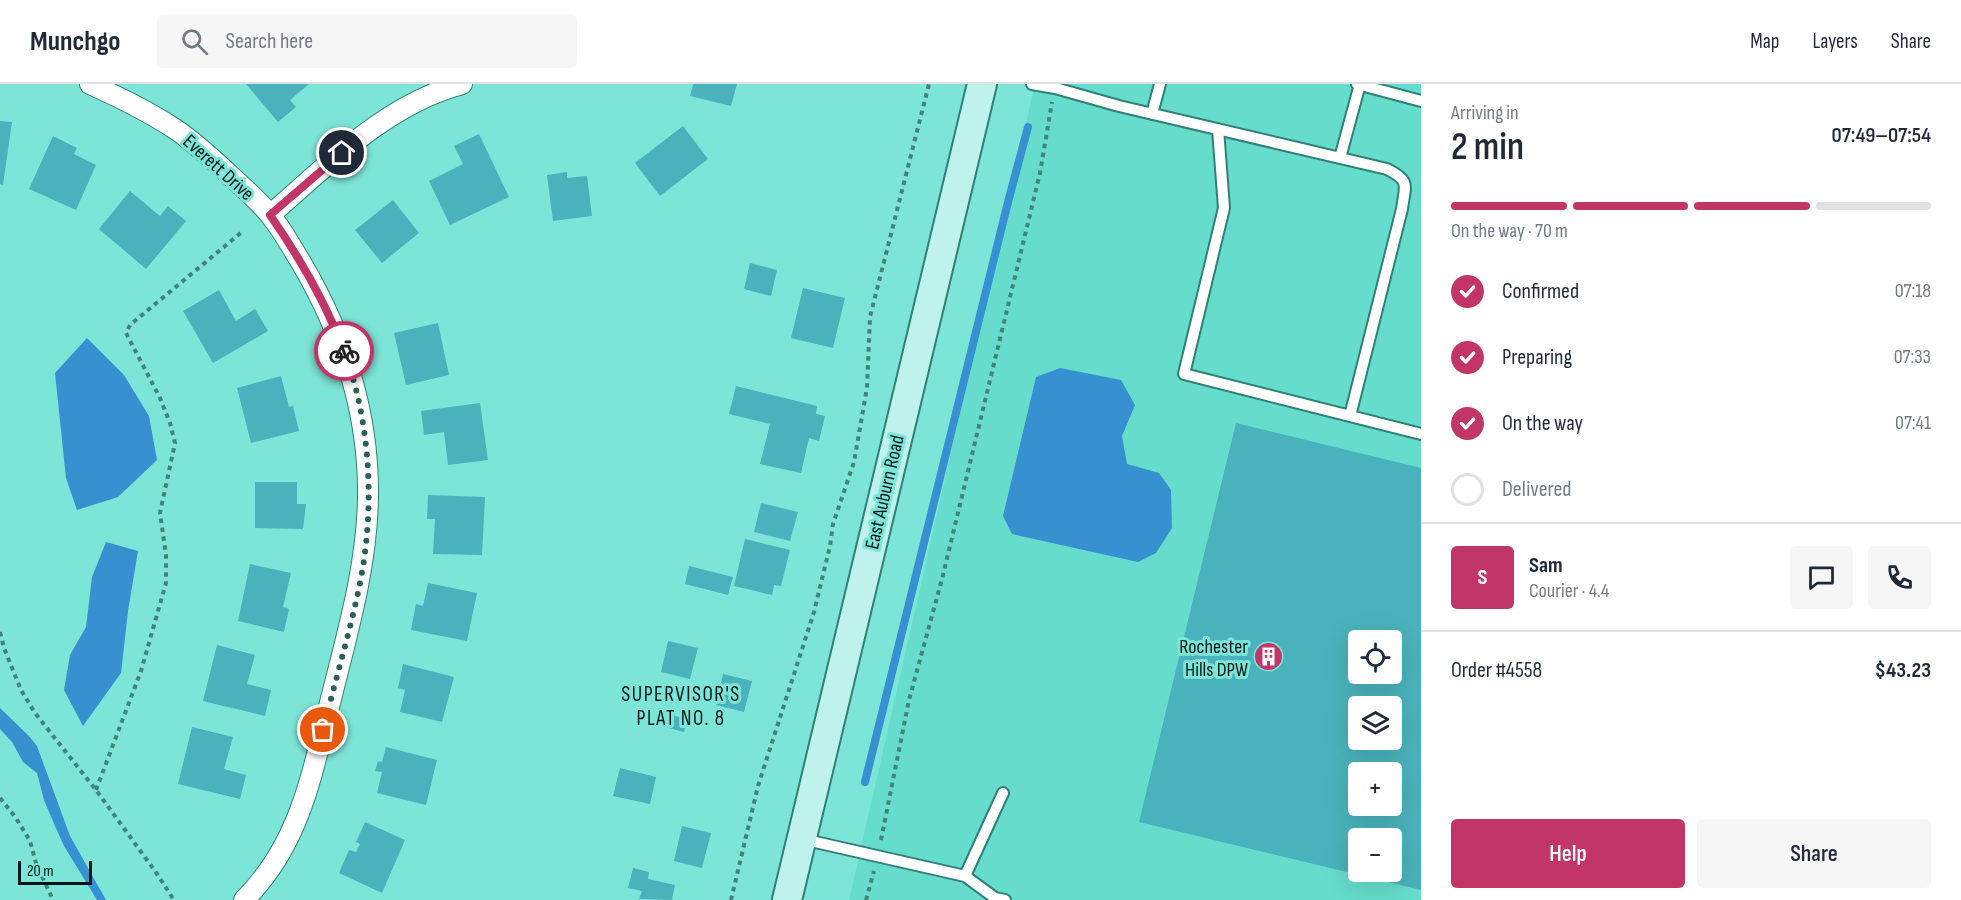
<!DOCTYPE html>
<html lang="en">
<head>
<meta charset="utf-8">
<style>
  :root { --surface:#fff; --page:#f6f6f7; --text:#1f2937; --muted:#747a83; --line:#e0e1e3; --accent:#c13567 }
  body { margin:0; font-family:"Sofia Sans Condensed",sans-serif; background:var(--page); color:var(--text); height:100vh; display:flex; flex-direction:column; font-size:22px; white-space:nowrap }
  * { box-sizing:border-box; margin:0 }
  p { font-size:20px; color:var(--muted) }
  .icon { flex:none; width:33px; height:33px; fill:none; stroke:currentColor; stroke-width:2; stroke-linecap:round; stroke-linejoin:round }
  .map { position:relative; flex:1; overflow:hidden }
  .sheet { display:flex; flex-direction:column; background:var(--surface); width:540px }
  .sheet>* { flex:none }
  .buttons { position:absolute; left:1348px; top:546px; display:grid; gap:12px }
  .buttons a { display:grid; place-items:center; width:54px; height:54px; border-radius:6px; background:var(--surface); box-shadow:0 6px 24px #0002; font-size:30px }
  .scale { position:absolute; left:18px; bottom:15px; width:74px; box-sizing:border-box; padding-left:6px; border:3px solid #021715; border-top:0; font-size:16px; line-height:21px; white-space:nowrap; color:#021715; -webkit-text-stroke:4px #7de5d7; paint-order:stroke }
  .pin { position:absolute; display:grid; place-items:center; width:51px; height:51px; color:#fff; margin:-26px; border:3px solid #fff; border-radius:50%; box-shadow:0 2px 6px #0007 }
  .courier { position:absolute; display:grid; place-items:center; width:60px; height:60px; margin:-30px; border:4px solid #c13567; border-radius:50%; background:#fff; color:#222; box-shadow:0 2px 8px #0007 }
  .summary em { font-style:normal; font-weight:600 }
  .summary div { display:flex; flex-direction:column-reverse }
  .summary { display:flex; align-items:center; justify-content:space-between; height:102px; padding:0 30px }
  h1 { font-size:39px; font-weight:600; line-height:45px }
  .bar { display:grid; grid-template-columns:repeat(4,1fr); gap:9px 6px; align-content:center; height:72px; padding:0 30px }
  .bar i { height:8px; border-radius:4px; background:var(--line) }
  .bar .on { background:var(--accent) }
  .bar p { grid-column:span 4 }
  .line { display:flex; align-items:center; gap:15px; padding:0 30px; border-top:2px solid var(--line) }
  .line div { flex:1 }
  .round { display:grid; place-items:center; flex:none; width:63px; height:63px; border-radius:6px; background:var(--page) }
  ol { padding:0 30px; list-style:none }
  li { display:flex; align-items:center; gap:18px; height:66px }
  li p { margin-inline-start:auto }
  li .icon { padding:6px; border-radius:50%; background:var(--accent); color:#fff; stroke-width:4 }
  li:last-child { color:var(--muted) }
  li i { width:33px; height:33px; border:3px solid var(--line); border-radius:50% }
  .primary-button { display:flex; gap:12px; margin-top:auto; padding:12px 30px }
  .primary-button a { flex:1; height:69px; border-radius:6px; background:var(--accent); color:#fff; font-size:24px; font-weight:600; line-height:69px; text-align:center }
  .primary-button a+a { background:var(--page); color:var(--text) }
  header { display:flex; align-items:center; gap:36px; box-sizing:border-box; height:84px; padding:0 30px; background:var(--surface); border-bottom:2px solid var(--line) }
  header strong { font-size:28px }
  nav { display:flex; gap:33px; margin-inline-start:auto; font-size:21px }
  .search { width:420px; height:54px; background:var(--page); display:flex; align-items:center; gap:15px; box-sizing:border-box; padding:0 21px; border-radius:6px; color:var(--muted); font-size:22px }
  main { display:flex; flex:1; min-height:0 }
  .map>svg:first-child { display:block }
</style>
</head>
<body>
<header>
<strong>Munchgo</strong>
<div class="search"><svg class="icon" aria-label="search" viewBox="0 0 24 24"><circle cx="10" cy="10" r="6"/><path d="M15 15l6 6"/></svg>Search here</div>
<nav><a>Map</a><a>Layers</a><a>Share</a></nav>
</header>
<main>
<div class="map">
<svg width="1421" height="816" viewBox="0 0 1421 816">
  <rect width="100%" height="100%" fill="#7de5d7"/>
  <path fill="#65dccc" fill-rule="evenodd" d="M1035,0H1421V816H849ZM1359,556H1392V590H1359ZM1359,622H1392V656H1359ZM1359,688H1392V722H1359ZM1359,754H1392V788H1359Z"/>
  <path fill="#3790d0" d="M87,254L124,291L149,332L157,376L118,413L77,426L66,394L55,289Z
    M1060,284L1121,296L1135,321L1122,352L1127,380L1159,389L1171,406L1172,444L1156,469L1138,478L1012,450L1003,432L1036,293Z
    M106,458L138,467L128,527L121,589L83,642L64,606L70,571L86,543L92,493Z
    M0,624L29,652L37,662L70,752L106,816H97L64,762L55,742L44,716L37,689L23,678L12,658L0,645Z"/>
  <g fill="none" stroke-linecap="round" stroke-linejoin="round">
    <path stroke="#3790d0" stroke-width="8" d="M865,698L1008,118L1028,43"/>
  </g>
  <path fill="#4ab2bc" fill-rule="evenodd" d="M246,0H309L290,16L296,23L278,38Z
    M693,0H737L731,22L690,12Z
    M0,37L12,38L3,101L0,100Z
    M683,42L708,75L660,112L635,79Z
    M479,50L509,113L450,141L429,97L463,80L454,62Z
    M53,52L77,64L74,70L96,81L76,126L29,105Z
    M567,88V94L587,92L592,132L553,137L547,91Z
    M130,107L160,132L168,122L186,137L146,185L99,145Z
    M393,116L419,149L382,179L355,146Z
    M750,179L777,186L771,212L744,205Z
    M803,204L845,214L833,264L791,254Z
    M219,206L236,237L255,225L268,247L213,279L183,227Z
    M438,239L449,291L406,301L394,249Z
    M281,292L289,323L293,322L299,347L251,359L237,304Z
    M736,302L817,322L816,330L825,332L819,357L809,354L801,389L760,380L770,340L729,330Z
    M480,319L488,376L448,381L444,348L424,351L421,327Z
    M1236,339L1421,384V806L1139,738ZM1359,556H1392V590H1359ZM1359,622H1392V656H1359ZM1359,688H1392V722H1359ZM1359,754H1392V788H1359Z
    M255,398H297V420H306L303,445L255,444Z
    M428,411L485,413L482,471L433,470L435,435H427Z
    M761,419L798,428L790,457L754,448Z
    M745,455L790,466L781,502L774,501L772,511L734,502Z
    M250,480L291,489L283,523L289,525L284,548L238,537Z
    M689,482L733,493L728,511L685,500Z
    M428,499L477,509L467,557L411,546L416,520L423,522Z
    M668,557L698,564L690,595L661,588Z
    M217,561L255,571L247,600L271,606L265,632L203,617Z
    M403,580L454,593L442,638L400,628L405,606L398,604Z
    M723,590L752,597L744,628L716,621Z
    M668,630L687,635L684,648L665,643Z
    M192,643L233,653L224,685L246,691L240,715L178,700Z
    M386,663L437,676L426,721L377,709L382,688L375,687L378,677L382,678Z
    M620,684L656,693L650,720L613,712Z
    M365,738L405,756L382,809L339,789L349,766L356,768L360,760L356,758Z
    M682,742L711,749L702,784L674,777Z
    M633,784L649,788L648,795L675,801L672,816L639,815L642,807L628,804Z"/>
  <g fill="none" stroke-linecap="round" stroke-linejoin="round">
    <defs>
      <path id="lane" d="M1032,0L1055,4L1119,22L1387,85C1411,97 1405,101 1402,125L1350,332
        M1357,0L1421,17
        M1152,30L1160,0
        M1218,45L1224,124L1184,290L1421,350
        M1340,74L1360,0
        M802,755L965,792L995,814L1005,816
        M965,792L1003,709"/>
      <path id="street" d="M90,0C119,13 148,27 175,45C196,59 215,77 233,94C246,106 260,118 271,132C283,147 292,164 302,180C344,252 369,330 368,413C367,482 348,546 332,611C312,687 302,758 244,816
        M270,131C328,81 386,20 462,0"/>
      <path id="secondary" d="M787,816L982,0"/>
    </defs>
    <use href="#lane" stroke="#2f8076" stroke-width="14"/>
    <use href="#street" stroke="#2f8076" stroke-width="22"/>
    <use href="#secondary" stroke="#2f8076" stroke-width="32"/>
    <path stroke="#43837b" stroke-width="4" stroke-dasharray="4.5 4.5" stroke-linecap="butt" d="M0,548L4,564L21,606L35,629L96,706L155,787L174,816
      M96,706L141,587L166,499V471L160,429L175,359L170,339L160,314L126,249L130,241L243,147
      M0,714L16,734L30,757L36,779L53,816
      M881,756L909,616L942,495L1040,89L1052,18
      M731,816L758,702L814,528L830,462L833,440L854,378L867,304L870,233L929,0
      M866,816L874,787"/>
    <use href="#lane" stroke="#fff" stroke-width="10"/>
    <use href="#street" stroke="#fff" stroke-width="20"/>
    <use href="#secondary" stroke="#bff2ec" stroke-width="28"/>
  </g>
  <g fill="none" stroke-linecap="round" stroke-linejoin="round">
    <path stroke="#2d5f59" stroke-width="6" stroke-dasharray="0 10.8" d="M323,646C335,597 350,548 360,499C375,424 371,339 344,267"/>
    <path stroke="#c13567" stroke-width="8" d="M342,69L270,131C300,174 326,219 344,267"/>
  </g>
  <defs>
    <symbol id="building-disc" viewBox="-11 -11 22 22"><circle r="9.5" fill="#c13567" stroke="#7de5d7"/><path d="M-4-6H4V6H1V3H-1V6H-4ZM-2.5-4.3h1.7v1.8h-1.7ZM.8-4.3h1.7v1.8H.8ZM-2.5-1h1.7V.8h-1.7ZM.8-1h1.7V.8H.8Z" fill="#fff"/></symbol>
  </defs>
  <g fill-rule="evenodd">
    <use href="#building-disc" x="1252" y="556" width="33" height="33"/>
  </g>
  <g text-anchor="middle" stroke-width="6" stroke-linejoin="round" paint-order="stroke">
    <g font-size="20" fill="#021715" stroke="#7de5d7">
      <text transform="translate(219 83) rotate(42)" y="7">Everett Drive</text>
      <text transform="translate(884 408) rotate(-77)" y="7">East Auburn Road</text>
    </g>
    <g font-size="20" fill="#021715" stroke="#7de5d7" text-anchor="end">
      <text x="1248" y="569">Rochester<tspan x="1248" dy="23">Hills DPW</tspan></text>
    </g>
    <g font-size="21" letter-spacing="1.5" fill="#021715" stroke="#7de5d7">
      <text x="681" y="617">SUPERVISOR'S<tspan x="681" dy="24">PLAT NO. 8</tspan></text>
    </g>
  </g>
</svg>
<div class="buttons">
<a><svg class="icon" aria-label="locate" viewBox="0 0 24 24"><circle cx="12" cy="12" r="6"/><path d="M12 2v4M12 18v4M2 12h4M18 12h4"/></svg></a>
<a><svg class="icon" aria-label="layers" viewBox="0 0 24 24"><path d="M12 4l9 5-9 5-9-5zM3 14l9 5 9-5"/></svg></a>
<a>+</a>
<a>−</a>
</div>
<div class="scale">20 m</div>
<div class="pin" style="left:323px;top:646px;background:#ea580c"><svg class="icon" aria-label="bag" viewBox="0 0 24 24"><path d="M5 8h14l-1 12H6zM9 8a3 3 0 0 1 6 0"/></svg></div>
<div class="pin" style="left:342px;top:69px;background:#1f2937"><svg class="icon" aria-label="home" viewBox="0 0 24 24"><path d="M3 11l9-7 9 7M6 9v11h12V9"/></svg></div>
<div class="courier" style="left:344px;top:267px"><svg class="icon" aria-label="bike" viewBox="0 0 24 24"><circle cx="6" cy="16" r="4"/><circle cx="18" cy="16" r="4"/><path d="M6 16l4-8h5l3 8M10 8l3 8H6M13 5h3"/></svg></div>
</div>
<section class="sheet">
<div class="summary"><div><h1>2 min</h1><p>Arriving in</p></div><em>07:49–07:54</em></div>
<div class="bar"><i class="on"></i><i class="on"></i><i class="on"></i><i></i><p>On the way · 70 m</p></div>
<ol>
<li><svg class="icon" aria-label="check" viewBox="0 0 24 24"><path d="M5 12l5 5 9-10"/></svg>Confirmed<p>07:18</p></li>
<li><svg class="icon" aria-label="check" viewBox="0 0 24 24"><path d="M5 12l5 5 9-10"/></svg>Preparing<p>07:33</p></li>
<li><svg class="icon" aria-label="check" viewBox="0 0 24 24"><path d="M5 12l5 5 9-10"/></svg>On the way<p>07:41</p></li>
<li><i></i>Delivered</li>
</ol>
<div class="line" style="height:108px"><b class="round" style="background:var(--accent);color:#fff">S</b><div><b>Sam</b><p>Courier · 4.4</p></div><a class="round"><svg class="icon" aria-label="chat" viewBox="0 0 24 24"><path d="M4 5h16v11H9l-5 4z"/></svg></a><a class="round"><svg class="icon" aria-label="phone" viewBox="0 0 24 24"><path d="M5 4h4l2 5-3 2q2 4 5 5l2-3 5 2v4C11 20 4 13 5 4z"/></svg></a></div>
<div class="line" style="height:78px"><div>Order #4558</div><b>$43.23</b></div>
<div class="primary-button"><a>Help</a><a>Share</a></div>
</section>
</main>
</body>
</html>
